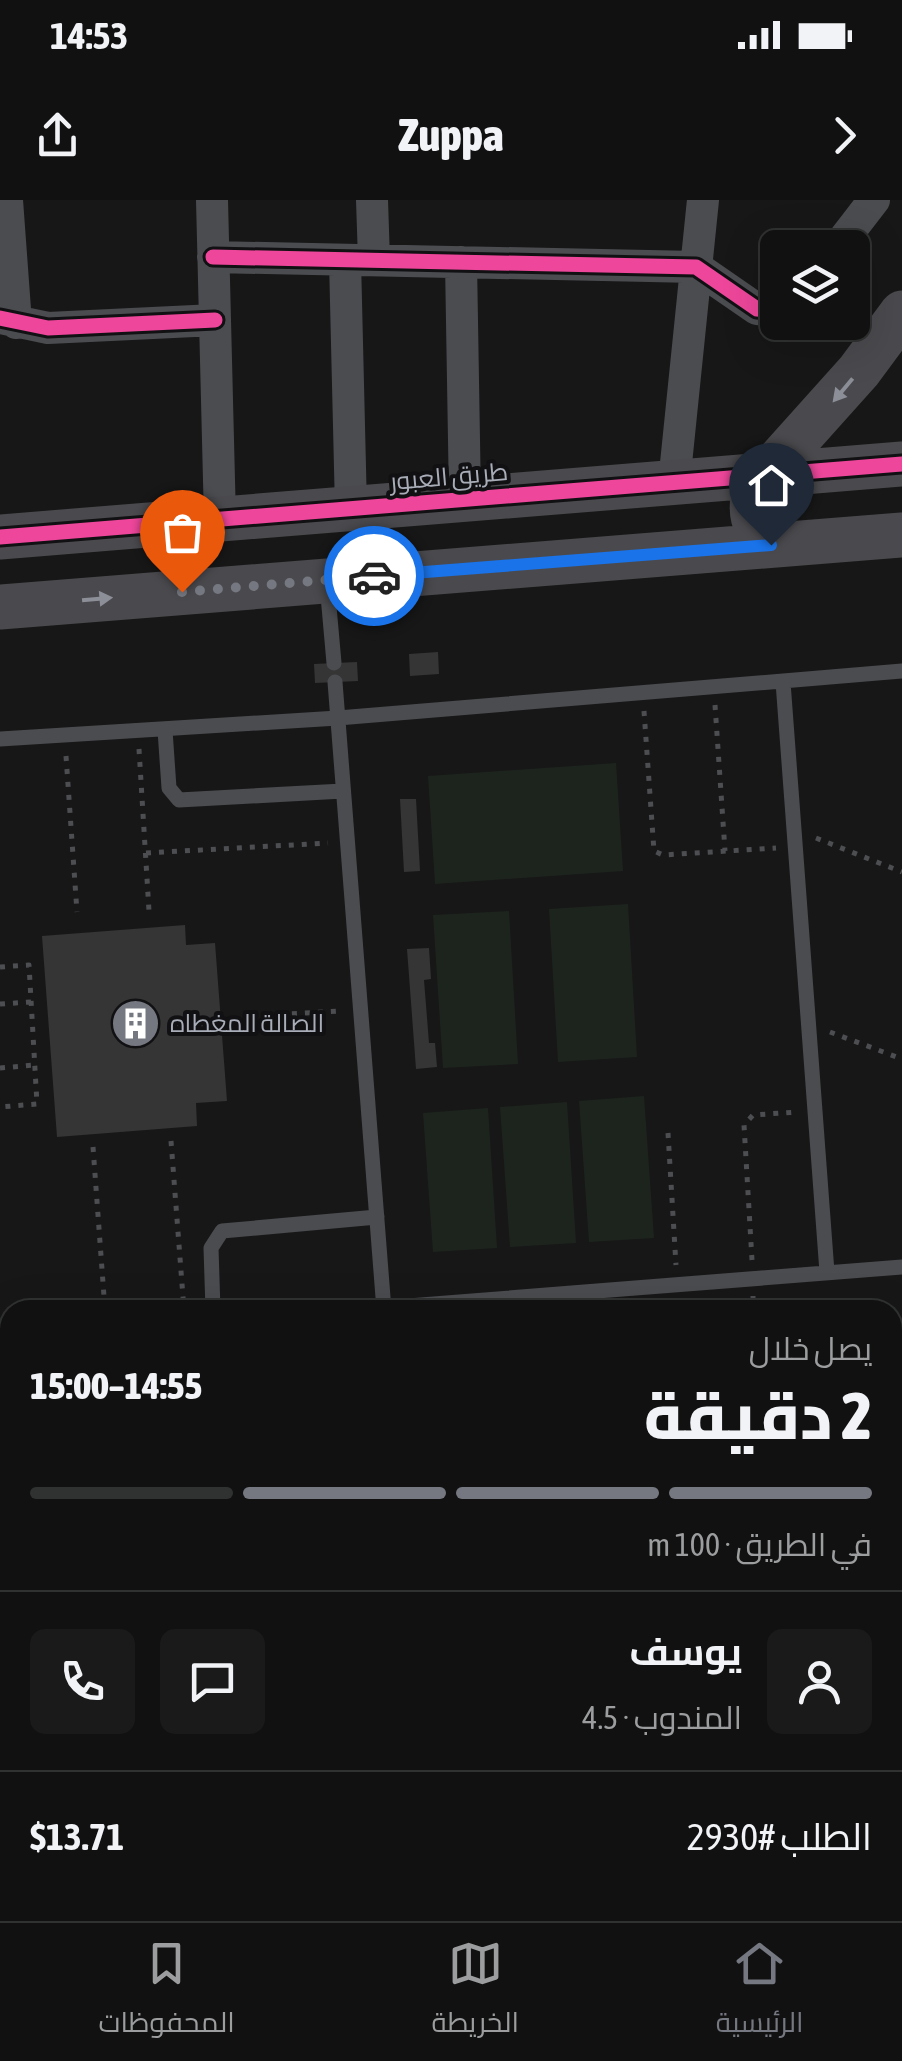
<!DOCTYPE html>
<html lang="ar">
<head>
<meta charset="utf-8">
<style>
  :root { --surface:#111; --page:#1a1a1a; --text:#f1f3f6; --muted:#9c9d9f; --line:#303131; --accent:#757880 }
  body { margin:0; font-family:"Asap Condensed",Cairo,sans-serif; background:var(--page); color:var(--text); direction:rtl; height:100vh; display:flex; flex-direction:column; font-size:38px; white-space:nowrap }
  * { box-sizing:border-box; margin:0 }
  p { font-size:32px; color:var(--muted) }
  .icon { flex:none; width:55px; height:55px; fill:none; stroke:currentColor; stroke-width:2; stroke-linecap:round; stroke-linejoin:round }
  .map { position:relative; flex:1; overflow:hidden; direction:ltr }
  .sheet { position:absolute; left:0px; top:1100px; width:902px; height:622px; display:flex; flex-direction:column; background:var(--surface); border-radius:30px 30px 0 0; box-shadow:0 10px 40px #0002,0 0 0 2px var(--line); direction:rtl }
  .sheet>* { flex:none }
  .fabs { position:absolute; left:760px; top:30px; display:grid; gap:20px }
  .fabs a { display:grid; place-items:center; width:110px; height:110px; border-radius:15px; background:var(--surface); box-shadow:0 10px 40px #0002,0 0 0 2px var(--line); font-size:50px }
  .pin { position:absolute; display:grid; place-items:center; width:85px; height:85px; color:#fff; margin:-102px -42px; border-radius:50% 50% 50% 0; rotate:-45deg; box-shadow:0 0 10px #0007 }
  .pin .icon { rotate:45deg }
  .courier { position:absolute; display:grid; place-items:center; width:100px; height:100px; margin:-50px; border:8px solid #1a73e8; border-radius:50%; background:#fff; color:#222; box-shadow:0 2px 12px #0007 }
  .summary em { font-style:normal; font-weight:800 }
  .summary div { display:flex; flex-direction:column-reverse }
  .summary { display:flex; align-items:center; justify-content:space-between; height:170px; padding:0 30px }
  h1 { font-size:65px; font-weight:800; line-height:75px }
  .bar { display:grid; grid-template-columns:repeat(4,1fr); gap:15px 10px; align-content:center; height:120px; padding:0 30px }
  .bar i { height:12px; border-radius:8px; background:var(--line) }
  .bar .current { background:var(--accent) }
  .bar p { grid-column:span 4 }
  .line { display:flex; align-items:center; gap:25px; padding:0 30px; border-top:2px solid var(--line) }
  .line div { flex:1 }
  .round { display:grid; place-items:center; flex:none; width:105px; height:105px; border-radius:15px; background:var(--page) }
  .status { display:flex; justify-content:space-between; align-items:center; height:70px; padding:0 50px; background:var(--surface); direction:ltr }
  .status svg { height:28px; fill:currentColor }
  header { display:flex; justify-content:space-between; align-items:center; height:130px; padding:0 30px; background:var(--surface); font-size:45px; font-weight:800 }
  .menu { display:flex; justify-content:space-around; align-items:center; height:140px; border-top:2px solid var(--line); background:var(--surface); font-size:28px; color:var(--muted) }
  .menu a { display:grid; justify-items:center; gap:5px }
  .menu .current { color:var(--accent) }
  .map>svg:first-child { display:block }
</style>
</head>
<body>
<div class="status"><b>14:53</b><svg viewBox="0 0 49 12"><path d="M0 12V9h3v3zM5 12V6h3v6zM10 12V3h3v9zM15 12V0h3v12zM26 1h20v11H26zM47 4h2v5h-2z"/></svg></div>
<header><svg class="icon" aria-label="forward" viewBox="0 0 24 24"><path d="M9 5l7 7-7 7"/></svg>Zuppa<svg class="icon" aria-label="share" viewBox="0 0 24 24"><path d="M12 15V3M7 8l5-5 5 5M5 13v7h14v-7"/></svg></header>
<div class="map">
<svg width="902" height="1721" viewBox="0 0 902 1721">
  <rect width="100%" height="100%" fill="#171717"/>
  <path fill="#1d241e" d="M616,563L623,671L435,684L428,576Z
    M628,704L637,857L558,862L549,709Z
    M509,711L518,864L443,868L433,715Z
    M644,896L654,1038L589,1042L579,901Z
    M567,902L576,1043L510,1047L500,907Z
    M488,908L497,1048L433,1052L423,913Z"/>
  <path fill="#353536" d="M438,452L439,474L410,476L409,454Z
    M357,462L358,481L315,483L314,464Z
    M400,599H416L420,671L404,672Z
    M185,725L186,745L215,743L227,901L196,903L197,926L57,937L42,736Z
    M429,748L431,779L424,780L429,843H435L437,867L416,869L407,749Z"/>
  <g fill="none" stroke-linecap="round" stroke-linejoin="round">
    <path stroke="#4d4e52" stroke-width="5" stroke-dasharray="5 8" stroke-linecap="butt" d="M715,505L725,651
      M644,511L654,651L663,655L776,648
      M139,549L149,711
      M66,556L77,712
      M816,638L902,672
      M146,653L328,643
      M0,767L29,765L37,904L0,907
      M0,804L31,802
      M253,816L340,811
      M830,832L902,859
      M0,868L35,865
      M668,933L676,1065
      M171,941L184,1110
      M93,947L105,1110
      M752,1060L744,925L753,915L797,912
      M753,1096V1110
      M892,1643L902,1642
      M813,1712L820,1721
      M675,1721L681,1712
      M764,1721L771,1712
      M878,1721L902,1714"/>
    <path stroke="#4b4c50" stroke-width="15" d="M327,384L334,463
      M335,482L384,1110
      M783,482L827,1072
      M165,530L169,588L179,600L343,591
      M0,539L338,518L902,471
      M213,1110L211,1048L222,1031L377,1017
      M357,1110L902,1067
      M0,1143H10
      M427,1712L428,1721"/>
    <path stroke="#4b4c50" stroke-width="32" d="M7,0L16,123
      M212,0L220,320
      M372,0L374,60
      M837,48L874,0
      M213,57L696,67L757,109L778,111
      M345,60L351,309
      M461,62L465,299
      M0,118L48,128L215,120
      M674,283L703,0"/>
    <path stroke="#4a4a4e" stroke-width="45" d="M0,337L902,264
      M771,345C752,328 748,310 756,286L859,171L902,113
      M0,407L902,335"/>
    <defs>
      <path id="cycleway" d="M213,57L696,67L757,109L778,111
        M0,118L48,128L215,120
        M0,337L902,264"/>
    </defs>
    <use href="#cycleway" stroke="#111113" stroke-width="21"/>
    <use href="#cycleway" stroke="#ed469a" stroke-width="15"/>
  </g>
  <defs><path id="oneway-solid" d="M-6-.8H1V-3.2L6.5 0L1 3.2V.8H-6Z" transform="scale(2.5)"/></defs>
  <g fill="#8c8f98">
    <use href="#oneway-solid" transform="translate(843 190) rotate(130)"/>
    <use href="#oneway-solid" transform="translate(97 399) rotate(-5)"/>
  </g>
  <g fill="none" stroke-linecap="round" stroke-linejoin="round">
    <path stroke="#757880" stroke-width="10" stroke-dasharray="0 18" d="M182,392L374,376"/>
    <path stroke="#1a73e8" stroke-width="12" d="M374,376L771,345"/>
  </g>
  <defs>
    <symbol id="building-disc" viewBox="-11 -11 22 22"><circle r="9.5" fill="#757880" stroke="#111113"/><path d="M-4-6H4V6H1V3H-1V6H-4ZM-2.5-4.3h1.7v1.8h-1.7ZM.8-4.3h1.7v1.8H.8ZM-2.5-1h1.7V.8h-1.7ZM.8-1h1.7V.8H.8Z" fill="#fff"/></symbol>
  </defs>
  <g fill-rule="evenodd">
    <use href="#building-disc" x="108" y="796" width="55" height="55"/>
  </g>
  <g text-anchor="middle" stroke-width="8" stroke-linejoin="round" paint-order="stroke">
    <g font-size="25" fill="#a8adb8" stroke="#111113">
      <text transform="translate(449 276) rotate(-5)" y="9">طريق العبور</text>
    </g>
    <g font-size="25" fill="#a8adb8" stroke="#111113" text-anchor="start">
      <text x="170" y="832">الصالة المغطاه</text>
    </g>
  </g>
</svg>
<div class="fabs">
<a><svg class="icon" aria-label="layers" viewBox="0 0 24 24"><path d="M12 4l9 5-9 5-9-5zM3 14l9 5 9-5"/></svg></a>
</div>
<div class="pin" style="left:182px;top:392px;background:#ea580c"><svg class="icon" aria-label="bag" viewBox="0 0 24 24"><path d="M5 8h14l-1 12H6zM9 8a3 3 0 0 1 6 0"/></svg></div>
<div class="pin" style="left:771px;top:345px;background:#1f2937"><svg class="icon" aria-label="home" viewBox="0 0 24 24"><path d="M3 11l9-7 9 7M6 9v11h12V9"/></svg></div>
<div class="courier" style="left:374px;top:376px"><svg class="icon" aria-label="car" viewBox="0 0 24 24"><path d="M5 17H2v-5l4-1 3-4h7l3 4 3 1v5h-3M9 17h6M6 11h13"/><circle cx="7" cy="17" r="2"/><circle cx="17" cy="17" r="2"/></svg></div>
<section class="sheet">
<div class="summary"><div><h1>2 دقيقة</h1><p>يصل خلال</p></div><em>14:55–15:00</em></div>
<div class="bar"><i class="current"></i><i class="current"></i><i class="current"></i><i></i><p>في الطريق · 100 m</p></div>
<div class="line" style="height:180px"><a class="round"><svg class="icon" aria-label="person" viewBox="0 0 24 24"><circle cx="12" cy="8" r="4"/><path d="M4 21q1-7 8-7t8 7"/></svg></a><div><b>يوسف</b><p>المندوب · 4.5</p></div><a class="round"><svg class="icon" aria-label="chat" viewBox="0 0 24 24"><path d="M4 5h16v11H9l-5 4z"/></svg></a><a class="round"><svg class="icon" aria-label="phone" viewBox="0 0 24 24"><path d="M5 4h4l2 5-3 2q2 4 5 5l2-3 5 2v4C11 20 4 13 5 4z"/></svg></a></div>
<div class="line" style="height:130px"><div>الطلب #2930</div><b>$13.71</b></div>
</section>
</div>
<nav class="menu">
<a class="current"><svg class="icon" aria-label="home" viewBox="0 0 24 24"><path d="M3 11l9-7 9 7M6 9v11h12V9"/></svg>الرئيسية</a>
<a><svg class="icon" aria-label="map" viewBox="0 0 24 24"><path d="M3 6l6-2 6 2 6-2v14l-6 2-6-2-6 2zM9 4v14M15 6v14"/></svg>الخريطة</a>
<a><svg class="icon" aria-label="saved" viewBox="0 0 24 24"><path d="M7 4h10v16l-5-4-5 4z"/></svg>المحفوظات</a>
</nav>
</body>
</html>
